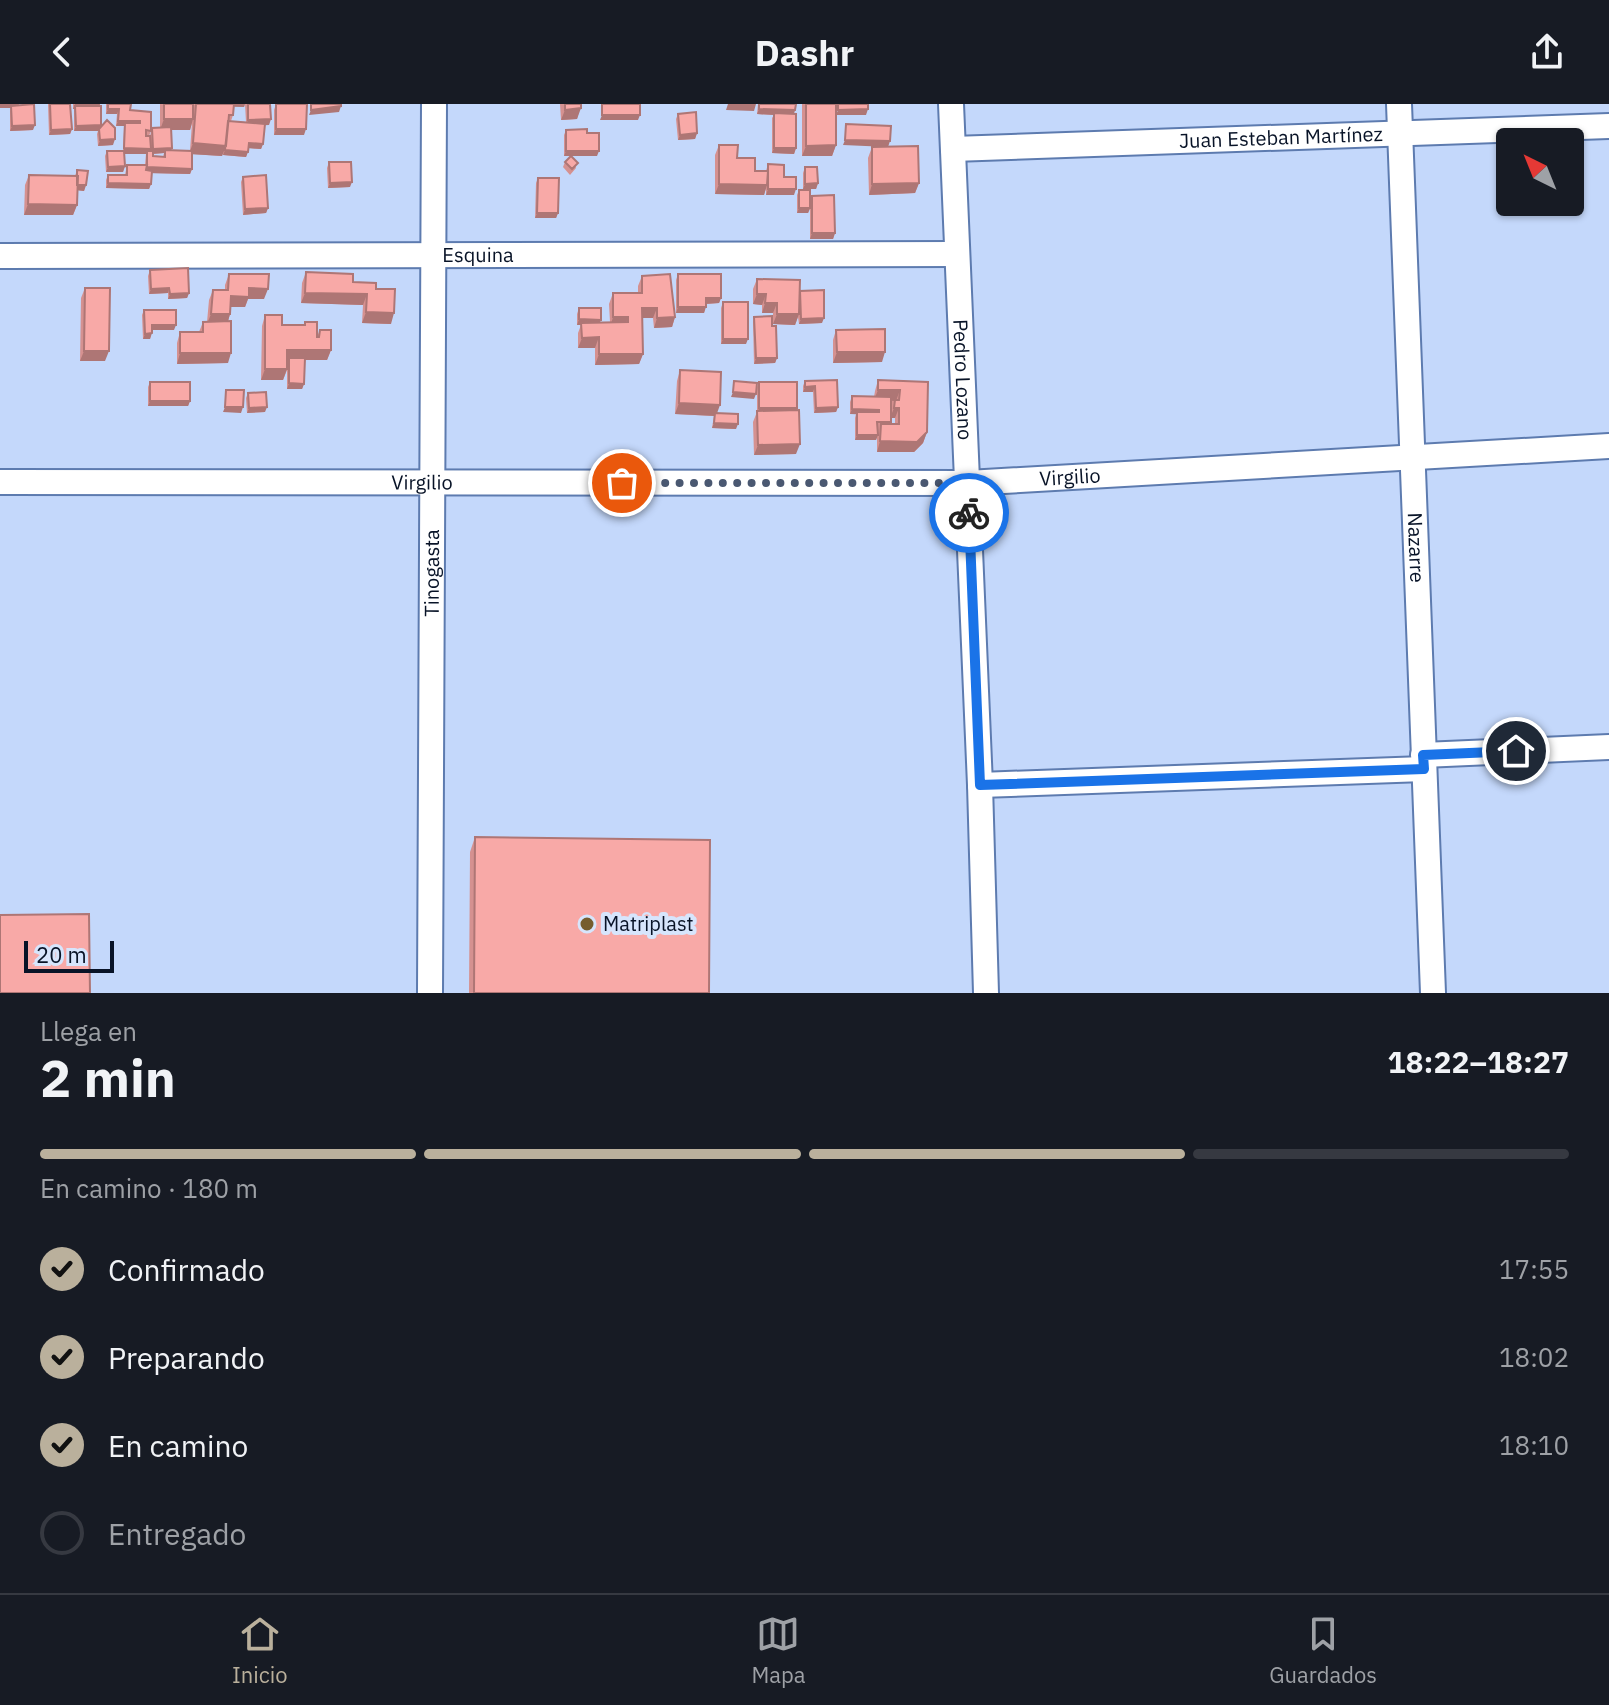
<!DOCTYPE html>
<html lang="es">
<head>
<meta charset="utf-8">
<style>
  :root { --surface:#171b24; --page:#242831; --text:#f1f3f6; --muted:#9ea1a6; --line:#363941; --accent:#bab09c }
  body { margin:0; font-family:"IBM Plex Sans",sans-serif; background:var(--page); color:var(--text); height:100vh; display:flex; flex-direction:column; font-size:30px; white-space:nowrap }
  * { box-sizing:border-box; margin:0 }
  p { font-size:26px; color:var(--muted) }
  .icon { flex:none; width:44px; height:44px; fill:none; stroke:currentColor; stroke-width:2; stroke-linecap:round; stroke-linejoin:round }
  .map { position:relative; height:889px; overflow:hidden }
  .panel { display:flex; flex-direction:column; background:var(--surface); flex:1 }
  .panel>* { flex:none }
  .needle { width:52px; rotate:317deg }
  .buttons { position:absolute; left:1496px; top:24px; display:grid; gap:16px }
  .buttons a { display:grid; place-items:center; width:88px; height:88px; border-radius:8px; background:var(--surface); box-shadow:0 2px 6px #0004; font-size:40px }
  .scale { position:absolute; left:24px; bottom:20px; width:90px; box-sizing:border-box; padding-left:8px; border:4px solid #081327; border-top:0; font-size:22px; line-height:28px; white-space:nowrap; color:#081327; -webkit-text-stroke:6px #d7e5fc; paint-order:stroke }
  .pin { position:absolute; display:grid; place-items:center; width:68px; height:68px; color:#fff; margin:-34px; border:4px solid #fff; border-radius:50%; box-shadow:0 2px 8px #0007 }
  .courier { position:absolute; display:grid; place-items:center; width:80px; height:80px; margin:-40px; border:6px solid #1a73e8; border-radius:50%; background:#fff; color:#222; box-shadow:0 2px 10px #0007 }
  .headline em { font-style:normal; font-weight:700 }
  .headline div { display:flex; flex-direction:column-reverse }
  .headline { display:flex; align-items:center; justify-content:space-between; height:136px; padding:0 40px }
  h1 { font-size:52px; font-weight:700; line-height:60px }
  .bar { display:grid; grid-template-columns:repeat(4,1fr); gap:12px 8px; align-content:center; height:96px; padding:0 40px }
  .bar i { height:10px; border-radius:6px; background:var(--line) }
  .bar .current { background:var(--accent) }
  .bar p { grid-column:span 4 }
  ol { padding:0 40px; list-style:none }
  li { display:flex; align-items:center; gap:24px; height:88px }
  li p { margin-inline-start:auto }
  li .icon { padding:8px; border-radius:50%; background:var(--accent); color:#111; stroke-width:4 }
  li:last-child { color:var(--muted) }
  li i { width:44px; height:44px; border:4px solid var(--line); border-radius:50% }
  header { display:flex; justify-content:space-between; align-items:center; height:104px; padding:0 40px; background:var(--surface); font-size:36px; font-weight:700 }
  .menu { display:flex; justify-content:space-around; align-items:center; height:112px; border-top:2px solid var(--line); background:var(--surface); font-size:22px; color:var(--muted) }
  .menu a { display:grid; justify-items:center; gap:4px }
  .menu .current { color:var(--accent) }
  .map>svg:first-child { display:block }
</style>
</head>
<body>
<header><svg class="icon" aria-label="back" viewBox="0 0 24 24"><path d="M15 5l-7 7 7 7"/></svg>Dashr<svg class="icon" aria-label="share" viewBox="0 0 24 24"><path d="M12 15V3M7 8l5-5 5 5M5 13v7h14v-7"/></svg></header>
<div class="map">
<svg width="1609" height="889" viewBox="0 0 1609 889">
  <rect width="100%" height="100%" fill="#c4d8fb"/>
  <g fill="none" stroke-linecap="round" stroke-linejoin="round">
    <defs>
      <g id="minor">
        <path id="s1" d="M951,0L980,681L986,889"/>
        <path id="s2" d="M1399,0L1433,889"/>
        <path id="s3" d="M953,45L1609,22"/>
        <path id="s4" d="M0,152L956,150"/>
        <path id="s5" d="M0,378L968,379L1609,342"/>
        <path d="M1423,651L1609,643"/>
        <path d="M980,681L1424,665"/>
        <path id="s6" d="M430,889L434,0"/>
      </g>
    </defs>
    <use href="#minor" stroke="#5d7baf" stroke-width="28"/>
    <use href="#minor" stroke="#fff" stroke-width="24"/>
  </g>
  <path fill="#d59190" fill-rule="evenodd" d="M0,0L18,1L33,26L10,27V7L11,4H0Z
    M48,0H70L72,25L70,30L49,31Z
    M73,0H100L101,21L113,41L98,42L97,30L98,27H74V5H73Z
    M106,0H131L130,6L151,27L149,32H146H150L152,24H160V0H245L244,3L233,2V11L231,17L246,18L245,0H270L269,21H265L263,40L261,45L249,44L246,53L223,51V49L222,52L192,50V65L190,70L152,69L151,80L149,85L106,84V76L108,71H125L127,61H145L146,50H124L125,62L123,68H106L105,52L107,47H123L124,22H116L117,10H106ZM192,19L190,47L171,46V26H190ZM164,49L163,53L153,52V50Z
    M276,0L304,31H274V6Z
    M560,0H584H581L577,15L561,16Z
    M758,0H796L794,10L796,44L794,50L772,49V14L774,11L757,10Z
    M802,0H836V41L832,52H802Z
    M678,10L697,29L695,35L678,36L676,15Z
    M566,26L587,29L597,52H572L576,64L570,71L563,63L565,58L571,52H564V31Z
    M719,41L755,67H766L768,60L784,73L794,91H766V84L764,91L715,90V51Z
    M872,43L919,79L915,89L869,91L868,54Z
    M329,58L350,83L328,84L327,64Z
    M805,63L818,79L816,85H803V69Z
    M77,66L86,81L84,87L77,86V101L73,111H24L25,81L29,71L75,72Z
    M243,73L268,104L266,109L243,111L241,78Z
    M538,74L558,109L556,114H535L536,79Z
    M799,86L810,97L812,92L835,129L833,135H810V105L808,109H797V91Z
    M150,166L189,189L187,194L168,195V189L149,190L148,172Z
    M306,168L353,178L376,185L391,220L362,219L363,201L301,199L302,179Z
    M229,170L264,195H248L245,203H230V210L228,217V259L177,260V239L180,228H199L203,218H207L209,196L213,186H225V181Z
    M678,170L721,194L719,199L706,200L704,209H676V176Z
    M642,172L675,213L672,223L654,224L653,214H642L643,250L639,260L595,261V244H578V229L581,221H577V210L579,204L600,218H610L609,200L613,189H638V182Z
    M757,175L800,187L822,219L799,220L798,213L795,221L773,220V209H762V201L753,200V185Z
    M85,184L105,257H80L81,194Z
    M723,198L746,240H721V204Z
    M144,206L174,226H152L150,235H143L142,211Z
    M265,211L282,221H304L305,218L317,233L320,226L331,246L327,256H305L304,280L302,285H287V266L283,276H261L262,222Z
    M754,213L772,222L777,254L775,259L754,260L753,218Z
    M836,226L882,258L833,259V236Z
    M680,266L717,309L736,325L712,324L714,312L675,310L677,277Z
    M837,276L838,303L836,308L814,309L813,288H803V282L805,277Z
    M878,276L928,278L927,328L923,339L914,348H877V333L876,336H855V314L856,310H850V298L852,292L874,293L875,287ZM891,314H895V320H890Z
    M150,278L190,297L188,302H148V283Z
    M759,278L797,304L796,350L754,351L753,318L757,308V283Z
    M248,289L265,308L247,309L246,294Z
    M475,733L709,889H469L470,748Z"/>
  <path fill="#ae7675" d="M0,0H19L18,4H0Z
    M75,0H100L98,5L75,2L74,5H73Z
    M196,0H245L244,3L196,2Z
    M728,0H756L754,7L726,6Z
    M341,2L339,8L309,11L311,6Z
    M581,4L577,15L561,16L565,6Z
    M108,5H119L117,10H106Z
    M759,5L795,6L793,12L757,10Z
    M868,5L866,11H836L838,6Z
    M602,11H640L638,16H600Z
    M164,15H193L190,26H160Z
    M271,15L269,21L246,22L248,16Z
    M118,17H140L138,22L125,19L124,22H116Z
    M35,21L33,26L10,27L12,22Z
    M101,21L99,27H74L76,22Z
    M72,25L70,30L49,31L51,26Z
    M276,25H306L304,31H274Z
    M697,29L695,35L678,36L680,31Z
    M115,35L113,41L98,42L100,36Z
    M845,36L890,37L888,43L843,41Z
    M193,39L226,42L222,52L189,50Z
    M249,39L263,40L261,45L247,44Z
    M836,41L832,52H802L806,42Z
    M124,44L151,45L149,50L147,47L146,50H123Z
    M172,44L170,49L165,46L164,49L151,50L153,45Z
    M774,44H796L794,50L772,49Z
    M225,46L248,48L246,53L223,51Z
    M566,47H599L597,52H564Z
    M125,62L123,68H106L108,63Z
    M147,63L192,65L190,70L145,69Z
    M352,78L350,83L328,84L330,79Z
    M108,79L151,80L149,85L106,84Z
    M818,79L816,85H803L805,80Z
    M919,79L915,89L869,91L872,80Z
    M719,80L767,81L764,91L715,90Z
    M77,81H86L84,87L75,86Z
    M768,85H796L794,91H766Z
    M28,100L77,101L73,111H24Z
    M268,104L266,109L243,111L245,105Z
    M799,104H810L808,109H797Z
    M537,109H558L556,114H535Z
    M812,129H835L833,135H810Z
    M169,184L168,189L149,190L151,185Z
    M249,184L268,185L264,195H248L245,203H227L231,192Z
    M189,189L187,194L168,195L170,190Z
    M305,189L367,190L363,201L301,199Z
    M757,190H766L762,201L753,200Z
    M706,194H721L719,199L704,200Z
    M765,199H777L773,209H762Z
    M678,203H706L704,209H676Z
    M642,204H657L653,214H638Z
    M366,208L394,209L391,220L362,219Z
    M211,210H230L227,221L207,220Z
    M777,210H799L795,221L773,220Z
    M613,213H628L625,223L610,224Z
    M675,213L672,223L654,224L657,214Z
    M824,214L822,219L799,220L801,215Z
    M579,215L601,216L599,221H577Z
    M152,221H176L174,226H150Z
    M152,229L150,235H143L145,230Z
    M599,233L595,244H578L582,234Z
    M723,235H748L746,240H721Z
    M287,246H331L327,256H284Z
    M84,247H109L105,257H80Z
    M837,248H885L882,258L833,259Z
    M180,249H231L228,259L177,260Z
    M599,250H643L639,260L595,261Z
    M756,254H777L775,259L754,260Z
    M265,265H287L283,276H261Z
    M289,279L304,280L302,285H287Z
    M815,282L813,288H803L805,283Z
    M878,286H900L896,297L874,296Z
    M733,288L756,290L754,295L731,293Z
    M150,297H190L188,302H148Z
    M679,299L720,301L716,312L675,310Z
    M225,303H243L241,309L223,308Z
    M267,303L265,308L247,309L249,304Z
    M838,303L836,308L814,309L816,304Z
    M759,304H797L795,310H757Z
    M894,304H899L895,314H890Z
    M852,305L879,306L877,311L850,310Z
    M714,319L738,320L736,325L712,324Z
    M927,328L923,339L914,348H877L880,337Z
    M857,331H878L876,336H855Z
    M800,340L796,350L754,351L758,341Z"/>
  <path fill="#f8a9a7" stroke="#ae7675" stroke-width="2" d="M34,0L35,21L12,22L11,2Z
    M50,0H70L72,25L51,26Z
    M108,0H131L130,6L151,8V27L146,26V32H150L151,45L124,44L125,19H140V17H118L119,5H108Z
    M164,0H193V15H164Z
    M196,0H234L233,11H229L226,42L193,39Z
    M248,0H270L271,15L248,16Z
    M276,0H307L306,25H276Z
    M311,0H341V2L311,6Z
    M565,0H581V4L565,6Z
    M602,0H640V11H602Z
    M759,0H796L795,6L759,5Z
    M806,0H836V41L806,42Z
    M838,0H868V5L838,6Z
    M75,2H101V21L76,22Z
    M696,8L697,29L680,31L678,10Z
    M774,9L796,10V44H774Z
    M107,16L115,24V35L100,36L99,25Z
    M228,17L265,20L263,40L249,39L248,48L225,46Z
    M846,20L891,22L890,37L845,36Z
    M171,23L172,44L153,45L152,24Z
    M587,25V29H599V47H566V26Z
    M719,41H738L737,54H755V67H768L767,81L719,80Z
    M918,42L919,79L872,80V43Z
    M165,46L192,47V65L147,63V47H153V52L165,53Z
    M107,47H124L125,62L108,63Z
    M571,52L578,59L572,65L565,58Z
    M329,58H351L352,78L330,79Z
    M768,60L784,61V73H796V85H768Z
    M127,61H147L146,66L152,67L151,80L108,79V71H127Z
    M805,63H817L818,79L805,80Z
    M77,66L88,67L86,81H77Z
    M29,71L78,72L77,101L28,100Z
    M266,71L268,104L245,105L243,73Z
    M538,74H559L558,109H537Z
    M799,86H810V104H799Z
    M834,91L835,129H812V92Z
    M188,164L189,189L170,190L169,184L151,185L150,166Z
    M306,168L353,170V178L376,179V185H395L394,209L366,208L367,190L305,189Z
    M229,170H269L268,185L249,184V193L231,192L230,210H211L213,186H228Z
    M670,170L675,213L657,214V204H642L643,250H599V233L582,234L581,219L628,218V213H613V189H642V172Z
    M678,170H721V194H706V203H678Z
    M757,175L800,176L799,210H777V199H765L766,190H757Z
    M85,184H110L109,247H84Z
    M824,186V214L801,215L800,187Z
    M723,198H748V235H723Z
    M579,204H601V216L579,215Z
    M144,206H176V221H152V229L145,230Z
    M265,211H282V221H305V218H317V233H319L320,226H331V246H287V265H265Z
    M772,212V222H776L777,254H756L754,213Z
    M231,217V249H180V228H203V218Z
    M885,225V248H837L836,226Z
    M289,254H305L304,280L289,279Z
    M680,266L721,268L720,301L679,299Z
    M837,276L838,303L816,304L815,282L805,283V277Z
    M878,276L928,278L927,328L917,338L880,337L881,320H899V304H894L895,296H899L900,286H878Z
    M734,277L757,279L756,290L733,288Z
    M150,278H190V297H150Z
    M759,278H797V304H759Z
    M226,286H244L243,303H225Z
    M266,288L267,303L249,304L248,289Z
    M852,292L891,293V318H877L878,331H857V308H879V306L852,305Z
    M799,306L800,340L758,341L757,307Z
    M715,309L738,310V320L714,319Z
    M475,733L710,736L709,889H474Z
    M89,810L90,889H0V811Z"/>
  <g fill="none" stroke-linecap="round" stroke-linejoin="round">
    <path stroke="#4a5871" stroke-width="8" stroke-dasharray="0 14.4" d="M622,379H968L969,409"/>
    <path stroke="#1a73e8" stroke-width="10" d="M969,409L980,681L1424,665L1423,651L1516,647"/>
  </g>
  <circle fill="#765d2e" stroke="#d7e5fc" stroke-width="3" cx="587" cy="820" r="8"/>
  <g text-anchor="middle" stroke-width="8" stroke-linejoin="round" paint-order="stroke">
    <g font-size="20" fill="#081327" stroke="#d7e5fc">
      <text dy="7" stroke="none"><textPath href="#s3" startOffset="328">Juan Esteban Martínez</textPath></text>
      <text dy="7" stroke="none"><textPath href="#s4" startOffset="478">Esquina</textPath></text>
      <text dy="7" stroke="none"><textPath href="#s1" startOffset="276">Pedro Lozano</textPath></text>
      <text dy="7" stroke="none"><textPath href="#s5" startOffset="1070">Virgilio</textPath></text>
      <text dy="7" stroke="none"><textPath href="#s5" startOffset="422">Virgilio</textPath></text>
      <text dy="7" stroke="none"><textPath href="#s2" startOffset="444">Nazarre</textPath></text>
      <text dy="7" stroke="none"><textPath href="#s6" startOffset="420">Tinogasta</textPath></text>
    </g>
    <g font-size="20" fill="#081327" stroke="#d7e5fc" text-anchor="start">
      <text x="603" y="827">Matriplast</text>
    </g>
  </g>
</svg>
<div class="buttons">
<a><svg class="needle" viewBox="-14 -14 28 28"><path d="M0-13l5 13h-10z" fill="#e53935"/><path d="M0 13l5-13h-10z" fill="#9ea1a6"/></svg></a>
</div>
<div class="scale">20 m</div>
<div class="pin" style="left:622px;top:379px;background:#ea580c"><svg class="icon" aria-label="bag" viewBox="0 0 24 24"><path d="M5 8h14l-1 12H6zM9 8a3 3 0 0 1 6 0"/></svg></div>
<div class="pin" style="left:1516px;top:647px;background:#1f2937"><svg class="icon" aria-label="home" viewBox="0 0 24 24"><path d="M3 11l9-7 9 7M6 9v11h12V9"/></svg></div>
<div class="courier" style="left:969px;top:409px"><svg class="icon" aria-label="bike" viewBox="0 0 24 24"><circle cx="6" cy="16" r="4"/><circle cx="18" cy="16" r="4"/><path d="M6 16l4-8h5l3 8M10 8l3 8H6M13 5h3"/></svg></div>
</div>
<section class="panel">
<div class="headline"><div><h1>2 min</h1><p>Llega en</p></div><em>18:22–18:27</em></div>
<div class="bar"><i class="current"></i><i class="current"></i><i class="current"></i><i></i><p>En camino · 180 m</p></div>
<ol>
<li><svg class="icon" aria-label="check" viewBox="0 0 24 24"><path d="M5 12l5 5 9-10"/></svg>Confirmado<p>17:55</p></li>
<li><svg class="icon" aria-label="check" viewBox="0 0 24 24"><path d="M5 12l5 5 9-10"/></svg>Preparando<p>18:02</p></li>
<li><svg class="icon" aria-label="check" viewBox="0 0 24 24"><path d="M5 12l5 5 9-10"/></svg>En camino<p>18:10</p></li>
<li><i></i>Entregado</li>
</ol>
</section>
<nav class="menu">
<a class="current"><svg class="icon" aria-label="home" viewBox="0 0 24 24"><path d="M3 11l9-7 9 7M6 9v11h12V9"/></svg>Inicio</a>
<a><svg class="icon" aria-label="map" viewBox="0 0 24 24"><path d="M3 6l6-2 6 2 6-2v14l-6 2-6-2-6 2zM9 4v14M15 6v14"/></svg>Mapa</a>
<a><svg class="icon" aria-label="saved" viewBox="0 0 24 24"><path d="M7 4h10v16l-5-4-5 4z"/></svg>Guardados</a>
</nav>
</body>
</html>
